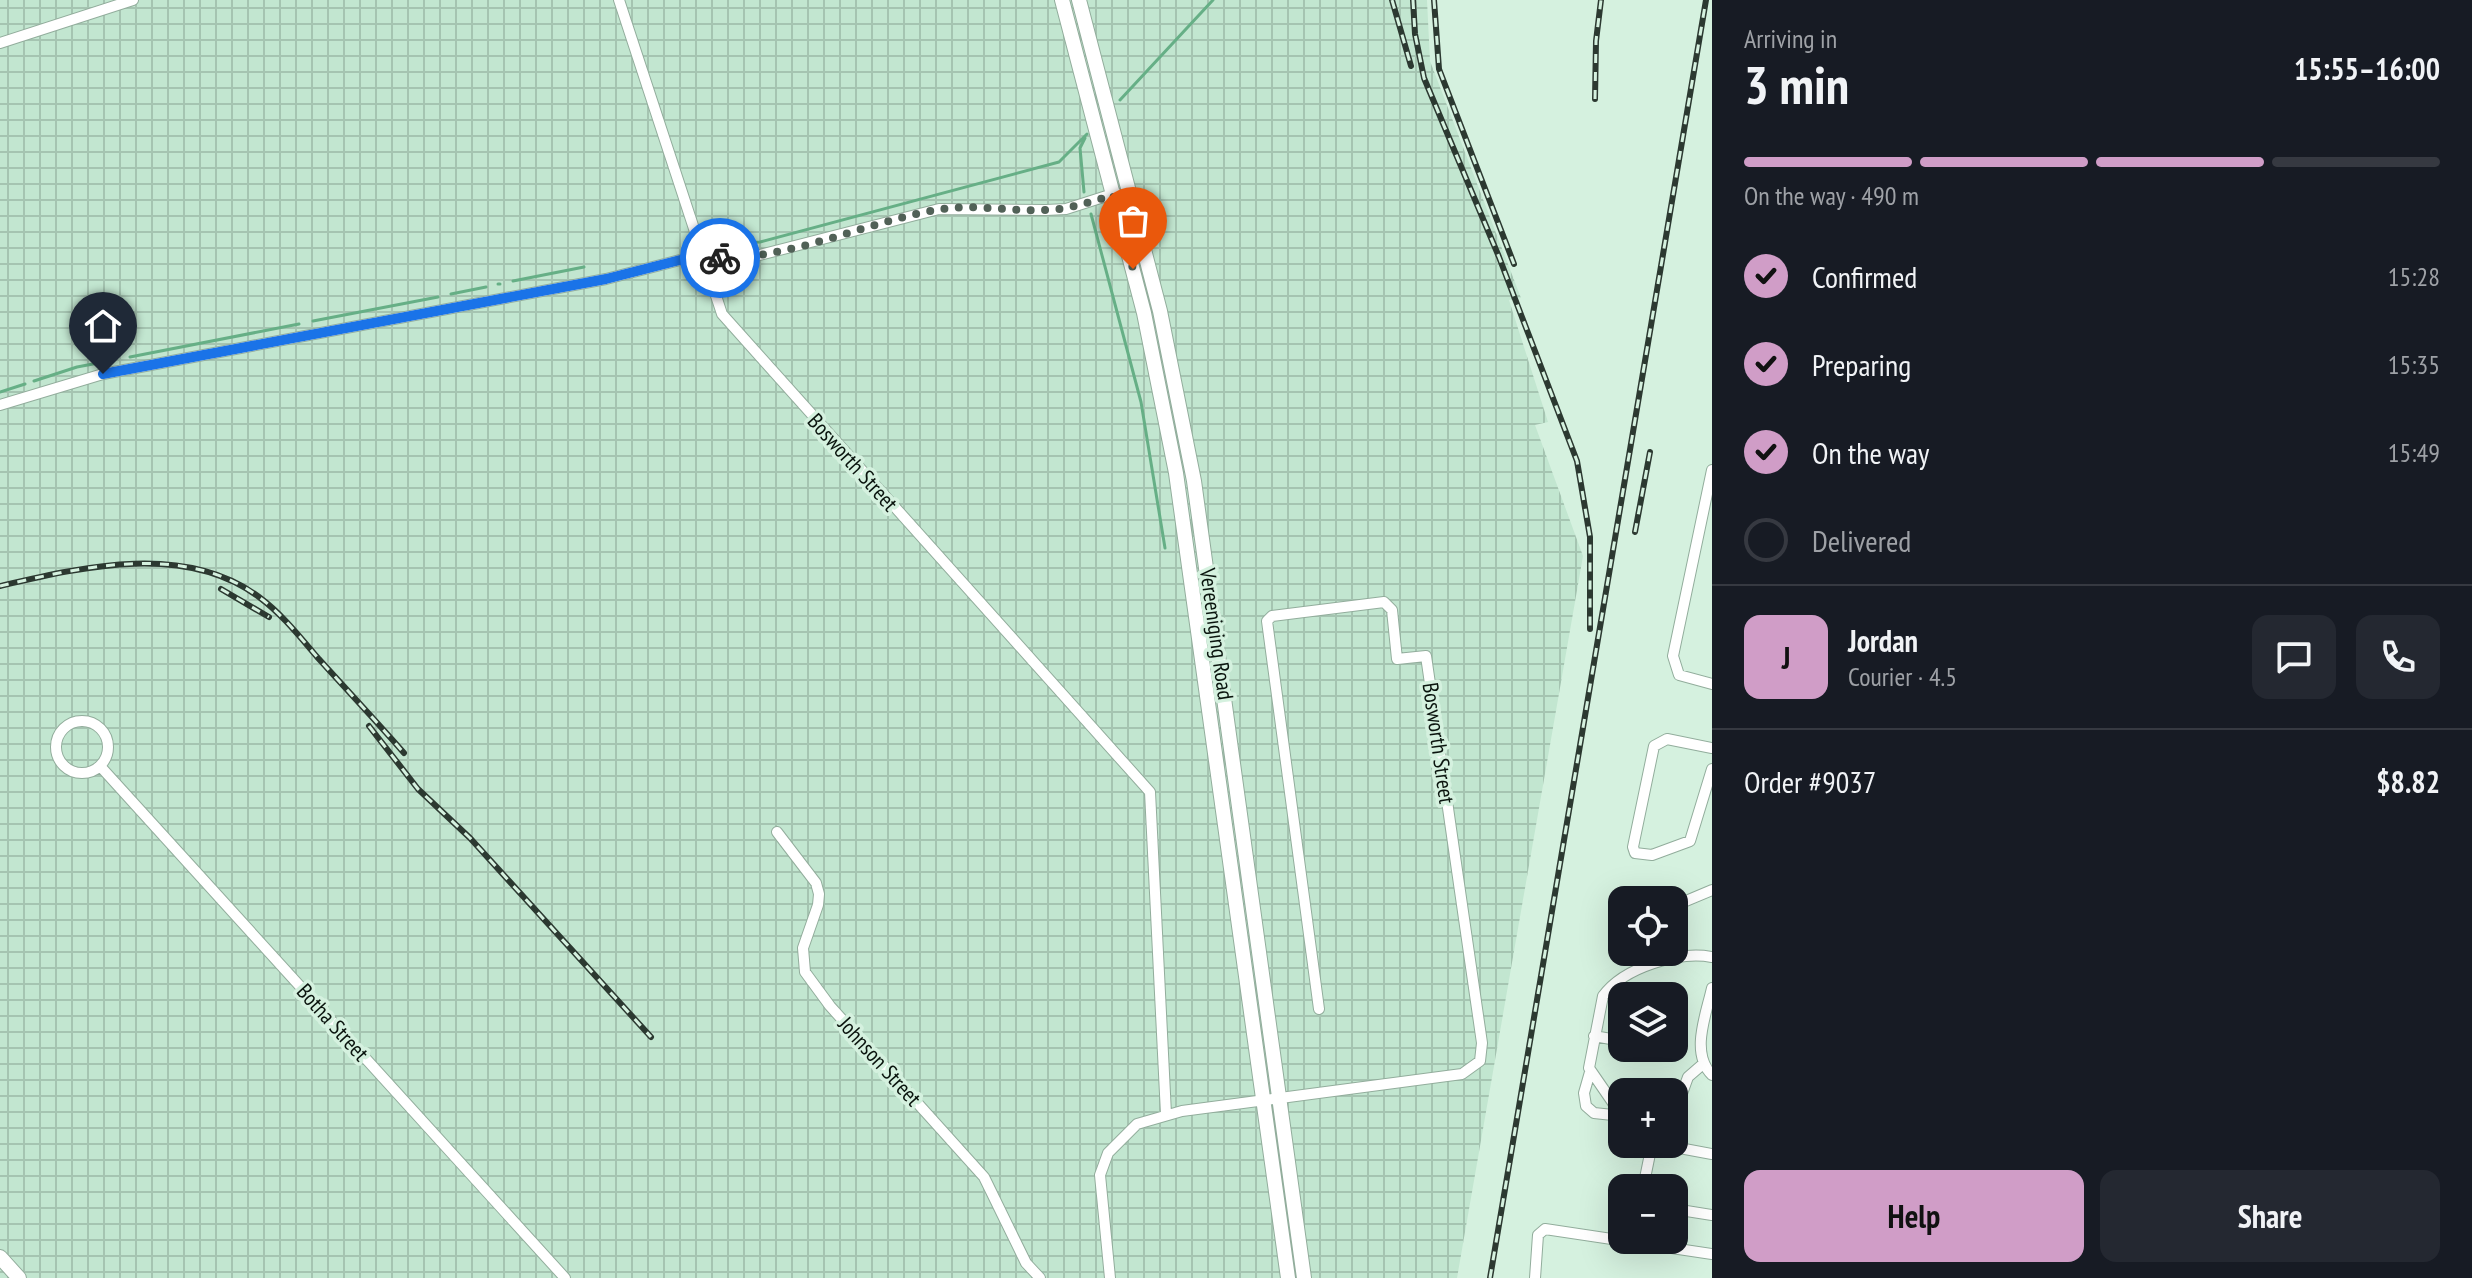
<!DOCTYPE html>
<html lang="en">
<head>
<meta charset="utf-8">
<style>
  :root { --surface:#171b24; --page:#242831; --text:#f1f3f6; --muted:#9ea1a6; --line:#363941; --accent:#d09dc7 }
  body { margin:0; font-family:"PT Sans Narrow",sans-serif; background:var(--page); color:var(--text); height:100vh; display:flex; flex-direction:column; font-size:30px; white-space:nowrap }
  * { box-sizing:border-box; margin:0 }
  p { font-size:26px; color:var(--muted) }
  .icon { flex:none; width:44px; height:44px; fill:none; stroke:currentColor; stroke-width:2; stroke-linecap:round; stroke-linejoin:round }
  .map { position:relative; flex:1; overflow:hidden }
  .details { display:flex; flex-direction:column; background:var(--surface); width:760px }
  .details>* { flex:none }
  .tools { position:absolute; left:1608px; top:886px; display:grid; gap:16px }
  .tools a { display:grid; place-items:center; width:80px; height:80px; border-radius:16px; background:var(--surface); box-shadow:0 8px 32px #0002; font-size:40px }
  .pin { position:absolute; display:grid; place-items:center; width:68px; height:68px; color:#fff; margin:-82px -34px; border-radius:50% 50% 50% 0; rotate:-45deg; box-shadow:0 0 8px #0007 }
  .pin .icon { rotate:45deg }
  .courier { position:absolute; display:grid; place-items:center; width:80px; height:80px; margin:-40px; border:6px solid #1a73e8; border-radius:50%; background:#fff; color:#222; box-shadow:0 2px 10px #0007 }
  .overview em { font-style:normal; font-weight:700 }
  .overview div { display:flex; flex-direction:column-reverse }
  .overview { display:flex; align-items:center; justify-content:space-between; height:136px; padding:0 32px }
  h1 { font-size:52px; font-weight:700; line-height:60px }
  .bar { display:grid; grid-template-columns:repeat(4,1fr); gap:12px 8px; align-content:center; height:96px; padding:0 32px }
  .bar i { height:10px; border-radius:6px; background:var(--line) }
  .bar .selected { background:var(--accent) }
  .bar p { grid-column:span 4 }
  .line { display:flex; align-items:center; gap:20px; padding:0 32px; border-top:2px solid var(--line) }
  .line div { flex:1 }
  .round { display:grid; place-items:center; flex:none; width:84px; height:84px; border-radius:16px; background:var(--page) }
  ol { padding:0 32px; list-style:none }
  li { display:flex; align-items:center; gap:24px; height:88px }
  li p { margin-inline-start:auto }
  li .icon { padding:8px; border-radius:50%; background:var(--accent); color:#111; stroke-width:4 }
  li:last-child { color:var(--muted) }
  li i { width:44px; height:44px; border:4px solid var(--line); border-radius:50% }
  .button { display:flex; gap:16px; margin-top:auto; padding:16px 32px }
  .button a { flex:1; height:92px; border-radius:16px; background:var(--accent); color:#111; font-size:32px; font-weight:700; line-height:92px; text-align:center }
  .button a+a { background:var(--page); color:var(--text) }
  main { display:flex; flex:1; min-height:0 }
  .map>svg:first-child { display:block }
</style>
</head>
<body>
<main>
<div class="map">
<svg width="1712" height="1278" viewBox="0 0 1712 1278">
  <defs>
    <pattern id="industrial-grid" width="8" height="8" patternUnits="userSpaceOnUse" patternTransform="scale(2)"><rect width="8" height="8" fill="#c2e6d0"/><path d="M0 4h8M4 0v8" fill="none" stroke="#a5c4b1"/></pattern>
  </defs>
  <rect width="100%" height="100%" fill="#d5f1df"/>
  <path fill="url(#industrial-grid)" d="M0,0H1427L1430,61L1521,298L1509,300L1548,422L1535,425L1583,556L1457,1278H0Z"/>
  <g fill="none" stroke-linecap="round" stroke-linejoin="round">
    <path stroke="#66af86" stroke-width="3" d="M1120,100L1213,0
      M1084,192L1080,148L1085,138
      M1091,214L1141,402L1165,548
      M709,243L760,242L1059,162L1087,134
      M513,281L584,267
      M498,284H500
      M451,294L486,287
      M313,321L438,297
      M130,357L299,324
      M34,381L77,367L114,360
      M0,392L25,384"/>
    <defs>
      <path id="minor" d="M619,0L722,314L1150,792L1166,1114
        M0,43L133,0
        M0,405L103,374L606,279L680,260L748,258L939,209L1046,210L1066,209L1116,193
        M1712,470L1673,656L1679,675L1712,684
        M56 747a26 26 0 1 1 52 0a26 26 0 1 1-52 0Z
        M1712,748L1667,739L1654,746L1633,847L1635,853L1652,855L1690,841L1712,769
        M100,766L565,1278
        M777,832L816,883L819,894L818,905L803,948L805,972L830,1006L984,1177L1026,1263L1040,1278
        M1674,906L1712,890
        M1712,988C1706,1015 1690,1053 1712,1075
        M1594,1036L1622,1041
        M1590,1072L1584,1093L1586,1106L1594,1113L1622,1116
        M1680,1099L1688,1077L1703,1064
        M1622,1116L1589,1068L1603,996C1624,967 1679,951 1712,957
        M1658,1144L1712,1154
        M1643,1188L1652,1144
        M1674,1209L1712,1215
        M1110,1278L1100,1175L1108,1153L1137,1124L1182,1111L1462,1074L1480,1061L1482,1043L1426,656L1397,659L1392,610L1384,602L1272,616L1267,621L1319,1009
        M1535,1278L1538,1235L1545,1229L1712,1254"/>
      <path id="secondary" d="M1062,0L1144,313L1176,473L1288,1278
        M1079,0L1160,311L1194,481L1304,1278
        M0,1257L19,1278"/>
    </defs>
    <use href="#minor" stroke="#92ad9c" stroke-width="12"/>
    <use href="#secondary" stroke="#92ad9c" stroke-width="16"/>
    <use href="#minor" stroke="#fff" stroke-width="10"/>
    <use href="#secondary" stroke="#fff" stroke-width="14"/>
    <defs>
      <path id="rail" d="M1392,0L1411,66
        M1413,0L1415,34L1424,78L1499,257L1577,461L1590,537V629
        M1434,0L1439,69L1514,264
        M1595,99L1596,41L1601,0
        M1635,532L1650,452
        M0,586C82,567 185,542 259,597C282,614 300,637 318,658C347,690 376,721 404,753
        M221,589L269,617
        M369,726L418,789L470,838L651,1037
        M1490,1278L1706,0"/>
    </defs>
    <use href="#rail" stroke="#2c3931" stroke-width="6"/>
    <use href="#rail" stroke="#d5f1df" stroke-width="3" stroke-dasharray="9" stroke-linecap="butt"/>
  </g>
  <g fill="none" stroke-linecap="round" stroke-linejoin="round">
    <path stroke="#516157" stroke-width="8" stroke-dasharray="0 14.4" d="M720,258C794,258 864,223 936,210C973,203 1010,212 1047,210C1070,209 1091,202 1113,195L1133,269"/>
    <path stroke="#1a73e8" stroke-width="10" d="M103,374L606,279L680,260L720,258"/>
  </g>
  <g text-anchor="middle" stroke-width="7" stroke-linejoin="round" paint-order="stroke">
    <g font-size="22" fill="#0a140e" stroke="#d5f1df">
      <text transform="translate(853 462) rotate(48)" y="8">Bosworth Street</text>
      <text transform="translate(1217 634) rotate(82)" y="8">Vereeniging Road</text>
      <text transform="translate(1439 743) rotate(82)" y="8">Bosworth Street</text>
      <text transform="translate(333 1022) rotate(48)" y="8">Botha Street</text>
      <text transform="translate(880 1061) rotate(48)" y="8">Johnson Street</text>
    </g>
  </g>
</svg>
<div class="tools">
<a><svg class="icon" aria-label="locate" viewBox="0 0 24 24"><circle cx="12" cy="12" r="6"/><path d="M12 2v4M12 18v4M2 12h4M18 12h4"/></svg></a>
<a><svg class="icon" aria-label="layers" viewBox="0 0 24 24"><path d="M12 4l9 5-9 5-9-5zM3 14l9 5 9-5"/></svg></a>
<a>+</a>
<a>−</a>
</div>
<div class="pin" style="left:1133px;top:269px;background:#ea580c"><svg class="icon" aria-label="bag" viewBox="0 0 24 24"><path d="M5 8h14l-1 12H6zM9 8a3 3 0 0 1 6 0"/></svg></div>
<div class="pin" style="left:103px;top:374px;background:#1f2937"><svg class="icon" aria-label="home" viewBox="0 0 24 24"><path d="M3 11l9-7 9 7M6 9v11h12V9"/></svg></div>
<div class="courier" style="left:720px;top:258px"><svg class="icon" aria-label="bike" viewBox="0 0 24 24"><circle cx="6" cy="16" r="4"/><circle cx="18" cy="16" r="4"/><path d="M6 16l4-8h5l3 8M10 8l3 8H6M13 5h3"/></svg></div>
</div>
<section class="details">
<div class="overview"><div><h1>3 min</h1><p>Arriving in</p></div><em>15:55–16:00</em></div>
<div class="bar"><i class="selected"></i><i class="selected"></i><i class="selected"></i><i></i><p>On the way · 490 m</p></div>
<ol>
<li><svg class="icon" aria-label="check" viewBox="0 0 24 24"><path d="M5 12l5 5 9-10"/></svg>Confirmed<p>15:28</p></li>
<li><svg class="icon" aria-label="check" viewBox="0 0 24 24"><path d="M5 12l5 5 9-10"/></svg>Preparing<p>15:35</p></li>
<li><svg class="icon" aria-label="check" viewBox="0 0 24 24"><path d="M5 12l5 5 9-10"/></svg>On the way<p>15:49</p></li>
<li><i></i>Delivered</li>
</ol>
<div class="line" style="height:144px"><b class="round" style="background:var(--accent);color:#111">J</b><div><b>Jordan</b><p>Courier · 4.5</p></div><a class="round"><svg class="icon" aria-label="chat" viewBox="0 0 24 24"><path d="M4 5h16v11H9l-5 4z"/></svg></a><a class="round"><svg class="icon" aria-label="phone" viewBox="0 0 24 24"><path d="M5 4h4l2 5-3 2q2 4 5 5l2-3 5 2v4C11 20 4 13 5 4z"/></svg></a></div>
<div class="line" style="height:104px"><div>Order #9037</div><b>$8.82</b></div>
<div class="button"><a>Help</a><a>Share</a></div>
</section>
</main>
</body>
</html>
